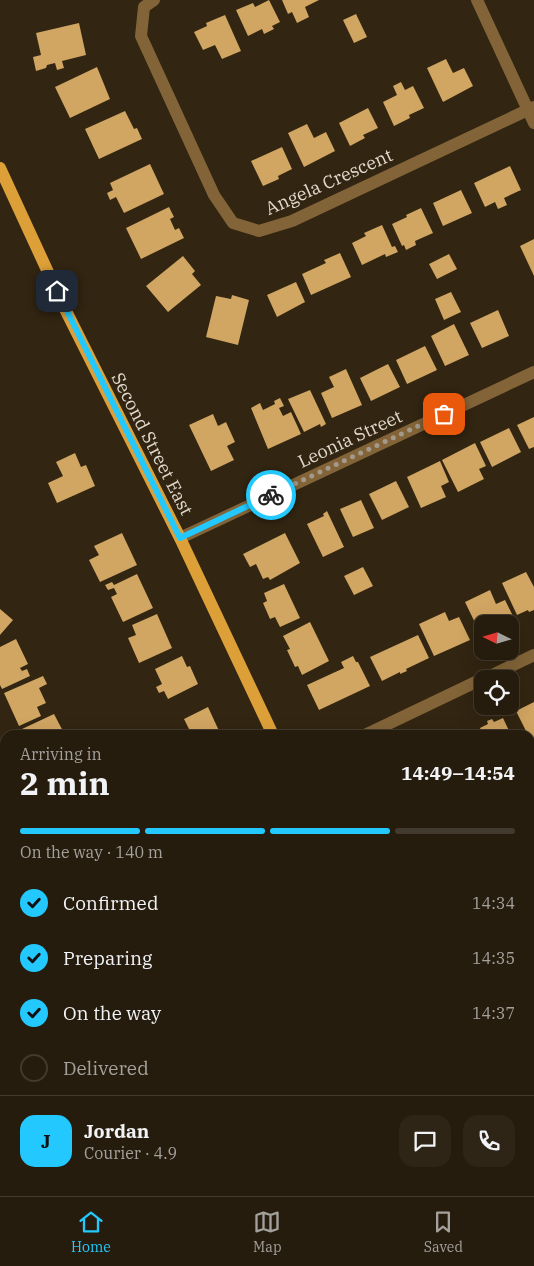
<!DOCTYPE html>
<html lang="en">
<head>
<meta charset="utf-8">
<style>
  :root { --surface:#261c0d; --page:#2e2516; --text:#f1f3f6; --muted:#a4a19d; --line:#423a2e; --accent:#23c9fe }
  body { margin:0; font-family:"IBM Plex Serif",serif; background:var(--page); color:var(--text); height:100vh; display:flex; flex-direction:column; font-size:19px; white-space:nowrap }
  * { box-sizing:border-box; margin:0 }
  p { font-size:16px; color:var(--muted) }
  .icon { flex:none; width:28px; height:28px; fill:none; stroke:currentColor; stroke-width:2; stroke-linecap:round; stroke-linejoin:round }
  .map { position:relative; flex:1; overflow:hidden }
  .sheet { position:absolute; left:0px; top:730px; width:535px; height:466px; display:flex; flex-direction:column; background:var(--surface); border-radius:15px 15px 0 0; box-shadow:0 5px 20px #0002,0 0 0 1px var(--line) }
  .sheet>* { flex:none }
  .needle { width:32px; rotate:275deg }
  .fabs { position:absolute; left:474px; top:615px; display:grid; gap:10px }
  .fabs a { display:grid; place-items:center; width:45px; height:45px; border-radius:10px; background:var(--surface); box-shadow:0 5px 20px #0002,0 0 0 1px var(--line); font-size:25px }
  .pin { position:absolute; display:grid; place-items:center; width:42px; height:42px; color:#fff; margin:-21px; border-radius:10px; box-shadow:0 2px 8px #0006 }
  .courier { position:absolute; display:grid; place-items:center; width:50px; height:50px; margin:-25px; border:4px solid #23c9fe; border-radius:50%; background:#fff; color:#222; box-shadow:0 1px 6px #0007 }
  .overview em { font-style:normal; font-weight:800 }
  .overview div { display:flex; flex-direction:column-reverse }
  .overview { display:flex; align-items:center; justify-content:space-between; height:85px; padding:0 20px }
  h1 { font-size:32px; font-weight:800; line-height:38px }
  .bar { display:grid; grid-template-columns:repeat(4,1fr); gap:8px 5px; align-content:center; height:60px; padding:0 20px }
  .bar i { height:6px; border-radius:4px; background:var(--line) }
  .bar .on { background:var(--accent) }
  .bar p { grid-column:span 4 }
  .line { display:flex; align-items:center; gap:12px; padding:0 20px; border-top:1px solid var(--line) }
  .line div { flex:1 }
  .round { display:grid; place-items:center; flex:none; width:52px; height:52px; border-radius:15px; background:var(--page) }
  ol { padding:0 20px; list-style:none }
  li { display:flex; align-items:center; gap:15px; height:55px }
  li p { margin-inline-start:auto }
  li .icon { padding:5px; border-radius:50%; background:var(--accent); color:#111; stroke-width:4 }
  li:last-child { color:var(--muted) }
  li i { width:28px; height:28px; border:2px solid var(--line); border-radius:50% }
  .tabs { display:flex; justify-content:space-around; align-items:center; height:70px; border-top:1px solid var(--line); background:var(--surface); font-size:14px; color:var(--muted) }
  .tabs a { display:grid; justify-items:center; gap:2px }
  .tabs .on { color:var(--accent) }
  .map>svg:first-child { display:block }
</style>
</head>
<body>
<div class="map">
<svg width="534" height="1196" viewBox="0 0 534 1196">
  <rect width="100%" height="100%" fill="#322511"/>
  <path fill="#d1a562" d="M269,0L280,22L272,26L274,29L264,34L262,29L248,36L236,10L253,3L255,7Z
    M282,0H319L305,7L309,17L297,23L292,12L288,14Z
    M356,14L367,37L354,43L343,20Z
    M225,15L241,51L222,59L215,45L203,50L194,32L207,26L206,23Z
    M79,23L86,55L62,61L64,68L57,70L55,63L47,65L46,68L36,71L33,57L41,55L36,33Z
    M446,59L453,73L464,68L473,86L443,102L427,68Z
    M97,67L110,99L70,118L55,87Z
    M401,82L405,90L413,86L424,108L409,115L410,118L394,126L383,102L397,95L393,86Z
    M368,108L378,128L363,135L365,138L350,146L339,123Z
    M125,111L134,129L137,128L142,139L99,159L85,129Z
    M307,124L314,138L326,132L335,151L304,167L288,133Z
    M282,147L292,169L278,176L279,179L263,186L251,161Z
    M150,164L164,194L124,213L116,197L110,200L107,193L113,190L110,183Z
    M510,166L521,190L504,198L507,205L498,209L495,202L485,207L474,183Z
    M461,190L472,213L443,226L433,203Z
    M169,207L174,217L170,219L175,230L179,228L184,238L141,259L126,228Z
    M421,208L433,233L415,241L416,245L406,250L404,245L402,246L392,224L407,217L406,215Z
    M382,225L392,247L395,246L398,252L386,257L385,254L362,265L352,243L366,236L364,233Z
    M534,239V276L520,246Z
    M340,253L351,277L311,295L302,274L326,263L324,260Z
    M449,254L457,269L437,279L429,264Z
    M183,256L195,271L192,274L201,285L168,312L146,286Z
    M296,282L305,302L277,317L267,295Z
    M451,292L461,312L444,320L435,299Z
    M232,295L249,300L238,345L206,337L216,296L231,299Z
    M498,310L509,336L482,348L470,323Z
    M454,324L469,355L445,366L431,336Z
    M425,346L437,370L407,384L396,360Z
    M388,364L400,387L371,401L360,378Z
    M346,369L362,405L332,418L321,393L334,387L329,377Z
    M310,390L326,424L321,427L320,424L304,432L288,399Z
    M280,398L284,406L279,408L283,416L291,412L301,434L268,449L251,408L260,403L263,410L275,404L274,401Z
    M213,414L218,426L226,422L235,442L227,446L234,460L211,471L189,425Z
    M534,417V447L529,449L517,425Z
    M509,428L521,452L492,467L480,442Z
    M475,443L486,466L479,469L484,479L458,492L442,460Z
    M75,453L81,467L86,465L95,486L57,503L48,483L63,476L56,462Z
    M440,461L449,482L441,486L446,497L421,508L407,477Z
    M396,481L409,507L382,520L369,494Z
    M361,500L374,528L353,537L340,509Z
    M327,511L344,547L323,557L307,524L324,516L323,514Z
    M122,533L137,565L100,582L89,560L99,555L94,546Z
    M285,533L300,563L270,580L268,577L263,579L256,564L250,567L243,554Z
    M363,567L373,586L354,595L344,576Z
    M526,572L534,587V610L529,612L528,610L517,615L502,583Z
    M137,574L153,608L123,622L111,597L117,594L114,588L108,590L105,585L112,582L114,585Z
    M284,584L300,618L280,627L275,617L270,619L263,603L267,601L264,593Z
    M490,590L496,604L505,600L515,620L507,624H482V632L480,633L465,602Z
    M0,609L13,620L0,635Z
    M445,612L449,621L459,617L470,640L434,656L419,624Z
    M157,614L172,648L139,663L128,638L136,635L132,625Z
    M310,622L329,661L302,675L298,666L295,667L287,650L290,649L283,636Z
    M418,635L429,658L406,669L407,671L400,674V672L382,681L370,657Z
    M16,639L28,664L20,668L22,671L27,669L30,676L2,689L0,685V647Z
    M182,656L187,667L190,666L198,684L168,699L164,691L159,693L156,687L162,684L155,669Z
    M353,656L356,662H358L370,686L319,710L307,685L344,668L341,662Z
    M43,676L47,684L39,688L46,703L37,707L41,716L19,726L4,693Z
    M534,702V739L530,741V735H528L516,711Z
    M208,707L220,733L222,732L224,735H192L184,719Z
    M54,714L65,735H25L22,729Z
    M503,718L511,735H483L480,728L488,724L487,721L492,719L494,722Z
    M5,945V979L0,981V947Z
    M5,1083V1115L0,1116V1084Z
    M63,1191H310L311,1196H63Z"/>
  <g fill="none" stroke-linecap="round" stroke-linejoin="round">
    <path stroke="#826438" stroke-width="12" d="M154,0L144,7L141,36L214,195L233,223L259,231L292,221L534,107
      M477,0L534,123
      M180,538L534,372
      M484,679L534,655
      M365,735L482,679
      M0,789L5,800
      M0,899L5,896"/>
    <path stroke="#dda039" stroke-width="12" d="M0,168L65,309L180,538L273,735
      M497,1191L499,1196"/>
  </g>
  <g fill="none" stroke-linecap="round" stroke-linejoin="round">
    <path stroke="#a49a8b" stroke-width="5" stroke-dasharray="0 9" d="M271,495L444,414"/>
    <path stroke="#23c9fe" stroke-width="6" d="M57,291L180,538L271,495"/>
  </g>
  <g text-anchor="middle" stroke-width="5" stroke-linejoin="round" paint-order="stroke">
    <g font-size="18" fill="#e2d9cd" stroke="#322511">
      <text transform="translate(329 182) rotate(-24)" y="6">Angela Crescent</text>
      <text transform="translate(350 439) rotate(-25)" y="6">Leonia Street</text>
      <text transform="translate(152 444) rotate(63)" y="6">Second Street East</text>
    </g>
  </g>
</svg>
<div class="fabs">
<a><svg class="needle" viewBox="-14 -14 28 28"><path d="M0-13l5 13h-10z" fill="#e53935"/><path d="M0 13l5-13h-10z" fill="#a4a19d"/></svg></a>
<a><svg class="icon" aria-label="locate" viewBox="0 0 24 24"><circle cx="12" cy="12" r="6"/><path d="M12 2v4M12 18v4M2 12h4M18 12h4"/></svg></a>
</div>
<div class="pin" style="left:444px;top:414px;background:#ea580c"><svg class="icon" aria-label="bag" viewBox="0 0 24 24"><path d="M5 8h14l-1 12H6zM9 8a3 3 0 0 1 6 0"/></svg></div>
<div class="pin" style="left:57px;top:291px;background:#1f2937"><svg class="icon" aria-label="home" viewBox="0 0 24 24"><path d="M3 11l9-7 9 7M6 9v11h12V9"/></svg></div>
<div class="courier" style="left:271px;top:495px"><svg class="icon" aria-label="bike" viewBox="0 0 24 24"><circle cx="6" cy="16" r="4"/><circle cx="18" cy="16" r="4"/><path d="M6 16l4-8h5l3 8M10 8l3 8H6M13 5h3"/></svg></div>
<section class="sheet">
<div class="overview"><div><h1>2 min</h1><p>Arriving in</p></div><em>14:49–14:54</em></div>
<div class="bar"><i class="on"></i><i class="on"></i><i class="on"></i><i></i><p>On the way · 140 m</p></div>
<ol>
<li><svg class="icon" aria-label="check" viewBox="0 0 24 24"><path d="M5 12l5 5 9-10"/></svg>Confirmed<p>14:34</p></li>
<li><svg class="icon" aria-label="check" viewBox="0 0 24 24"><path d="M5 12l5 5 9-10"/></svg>Preparing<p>14:35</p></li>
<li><svg class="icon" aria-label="check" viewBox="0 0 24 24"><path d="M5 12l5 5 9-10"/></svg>On the way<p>14:37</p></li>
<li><i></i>Delivered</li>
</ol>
<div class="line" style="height:90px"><b class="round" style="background:var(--accent);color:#111">J</b><div><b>Jordan</b><p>Courier · 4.9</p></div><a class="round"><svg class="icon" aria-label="chat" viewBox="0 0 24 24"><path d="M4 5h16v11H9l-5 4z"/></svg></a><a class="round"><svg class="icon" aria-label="phone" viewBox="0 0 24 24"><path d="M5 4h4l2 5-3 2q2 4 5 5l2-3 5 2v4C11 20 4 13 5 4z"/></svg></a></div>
</section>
</div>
<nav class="tabs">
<a class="on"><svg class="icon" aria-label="home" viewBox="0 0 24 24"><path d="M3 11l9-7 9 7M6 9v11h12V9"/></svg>Home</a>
<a><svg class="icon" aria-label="map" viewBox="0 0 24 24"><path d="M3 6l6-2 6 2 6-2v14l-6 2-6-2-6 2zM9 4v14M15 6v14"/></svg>Map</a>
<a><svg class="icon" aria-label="saved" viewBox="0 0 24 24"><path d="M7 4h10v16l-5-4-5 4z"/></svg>Saved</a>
</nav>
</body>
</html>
